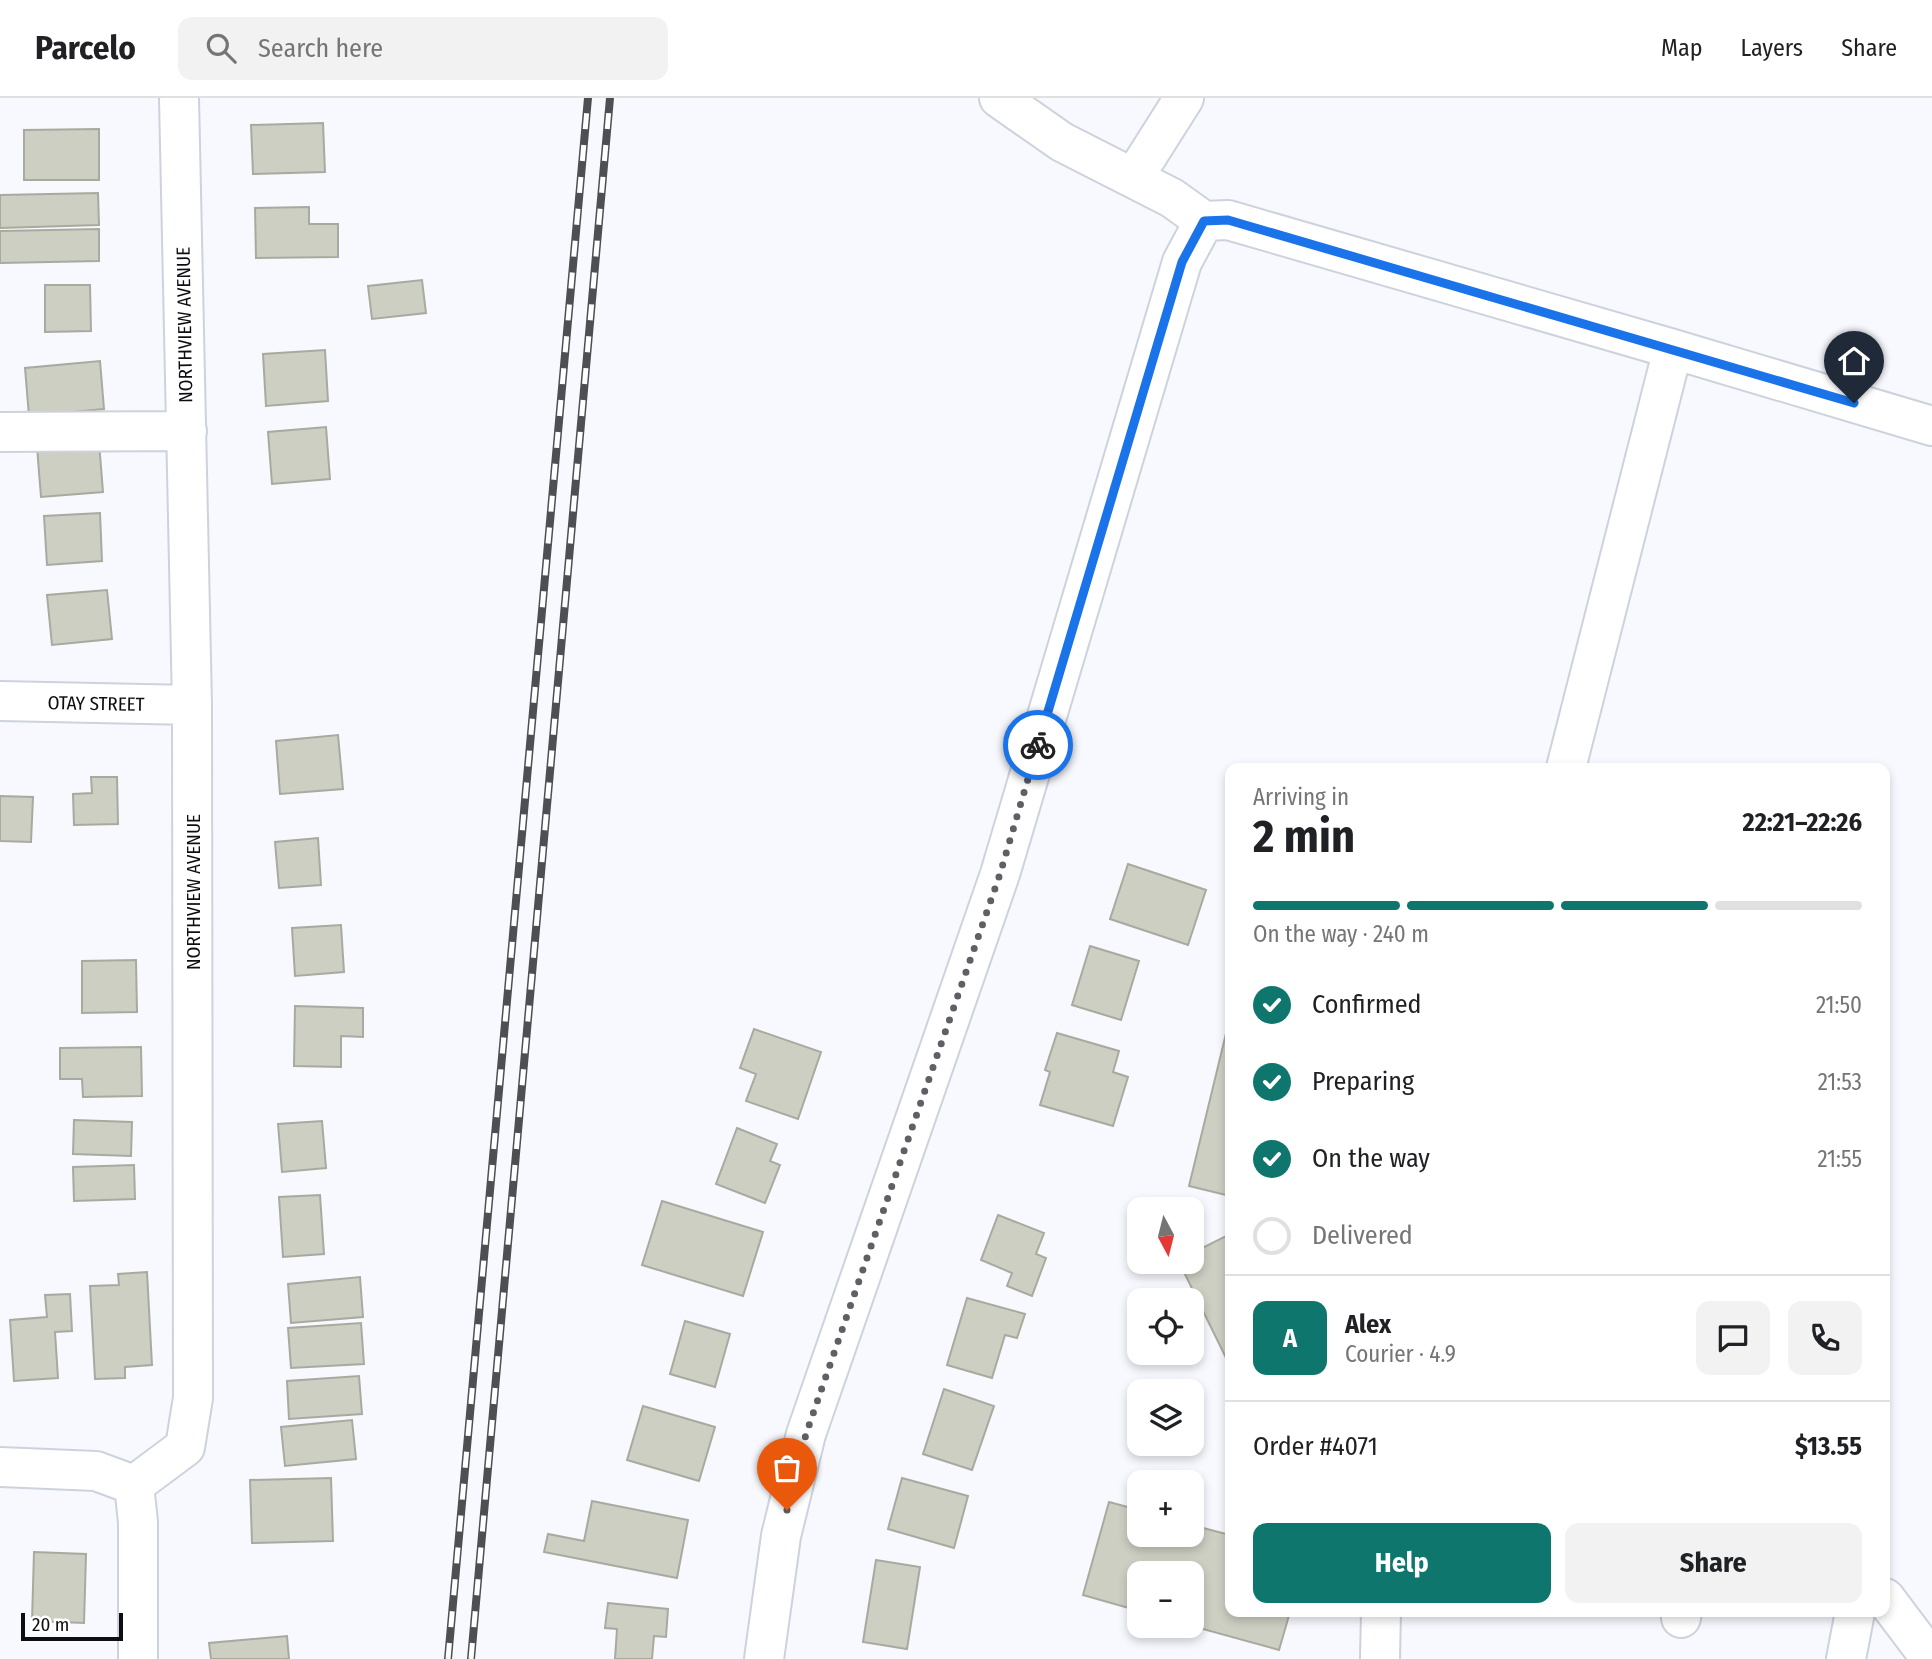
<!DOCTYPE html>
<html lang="en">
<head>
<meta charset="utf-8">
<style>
  :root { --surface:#fff; --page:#f2f2f2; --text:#202124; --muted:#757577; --line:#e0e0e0; --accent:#0f766e }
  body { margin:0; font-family:"Fira Sans Condensed",sans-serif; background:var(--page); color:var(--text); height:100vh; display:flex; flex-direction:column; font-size:26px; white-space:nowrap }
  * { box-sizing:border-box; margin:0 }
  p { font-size:23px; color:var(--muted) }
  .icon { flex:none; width:38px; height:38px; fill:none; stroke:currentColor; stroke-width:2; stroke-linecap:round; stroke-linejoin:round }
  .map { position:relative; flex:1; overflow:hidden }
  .details { position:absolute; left:1225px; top:665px; width:665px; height:854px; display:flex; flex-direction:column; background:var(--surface); border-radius:14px; box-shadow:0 4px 10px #0003 }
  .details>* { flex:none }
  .needle { width:46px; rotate:173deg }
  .controls { position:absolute; left:1127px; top:1099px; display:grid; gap:14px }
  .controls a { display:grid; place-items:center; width:77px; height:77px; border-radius:14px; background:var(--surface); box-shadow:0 4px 10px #0003; font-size:35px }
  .scale { position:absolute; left:21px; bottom:18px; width:102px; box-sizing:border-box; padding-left:7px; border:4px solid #0d0e12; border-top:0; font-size:19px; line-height:24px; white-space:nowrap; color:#0d0e12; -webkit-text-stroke:5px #fff; paint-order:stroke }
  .pin { position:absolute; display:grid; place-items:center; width:60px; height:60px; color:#fff; margin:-72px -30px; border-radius:50% 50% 50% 0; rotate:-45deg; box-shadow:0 0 7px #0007 }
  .pin .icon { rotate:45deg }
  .courier { position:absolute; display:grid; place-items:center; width:70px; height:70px; margin:-35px; border:5px solid #1a73e8; border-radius:50%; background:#fff; color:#222; box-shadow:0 2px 9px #0007 }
  .head em { font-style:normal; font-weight:700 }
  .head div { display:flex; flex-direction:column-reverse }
  .head { display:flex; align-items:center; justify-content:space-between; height:119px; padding:0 28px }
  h1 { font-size:46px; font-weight:700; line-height:52px }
  .bar { display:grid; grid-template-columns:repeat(4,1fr); gap:10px 7px; align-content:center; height:84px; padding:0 28px }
  .bar i { height:9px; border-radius:5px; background:var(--line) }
  .bar .on { background:var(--accent) }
  .bar p { grid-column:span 4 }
  .line { display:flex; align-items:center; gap:18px; padding:0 28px; border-top:2px solid var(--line) }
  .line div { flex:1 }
  .round { display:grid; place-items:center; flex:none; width:74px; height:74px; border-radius:14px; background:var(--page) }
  ol { padding:0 28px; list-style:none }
  li { display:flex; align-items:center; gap:21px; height:77px }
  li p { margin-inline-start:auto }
  li .icon { padding:7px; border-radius:50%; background:var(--accent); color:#fff; stroke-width:4 }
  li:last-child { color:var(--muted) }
  li i { width:38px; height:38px; border:4px solid var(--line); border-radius:50% }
  .action { display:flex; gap:14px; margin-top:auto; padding:14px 28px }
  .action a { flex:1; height:80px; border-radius:14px; background:var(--accent); color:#fff; font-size:28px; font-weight:700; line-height:80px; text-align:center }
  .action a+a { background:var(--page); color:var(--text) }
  header { display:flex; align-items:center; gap:42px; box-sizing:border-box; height:98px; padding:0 35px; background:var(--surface); border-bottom:2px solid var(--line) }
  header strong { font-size:33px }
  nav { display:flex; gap:38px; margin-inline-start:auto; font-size:24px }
  .search { width:490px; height:63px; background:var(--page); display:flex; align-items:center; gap:18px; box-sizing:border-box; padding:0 24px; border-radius:14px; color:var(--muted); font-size:26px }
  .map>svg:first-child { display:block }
</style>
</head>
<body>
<header>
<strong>Parcelo</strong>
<div class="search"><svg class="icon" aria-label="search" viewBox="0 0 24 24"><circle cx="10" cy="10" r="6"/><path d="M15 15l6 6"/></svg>Search here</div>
<nav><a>Map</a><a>Layers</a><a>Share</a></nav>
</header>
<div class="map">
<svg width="1932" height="1561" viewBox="0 0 1932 1561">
  <rect width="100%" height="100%" fill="#f7f9fe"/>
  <path fill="#cdcfc3" stroke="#a9aa9f" stroke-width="2" d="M323,25L325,74L253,76L251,27Z
    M99,31V82H24V32Z
    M98,95L99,127L0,130V97Z
    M309,109V126H338V159L256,160L255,110Z
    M99,131V163L0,165V133Z
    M422,182L426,215L372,221L368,188Z
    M45,187H90L91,233L45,234Z
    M325,252L328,303L266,308L263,256Z
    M100,263L104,311L29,318L25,270Z
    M326,329L330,381L272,386L268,334Z
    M99,344L103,394L41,399L37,349Z
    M100,415L102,463L47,467L44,418Z
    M107,492L112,541L52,547L47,497Z
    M338,637L343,691L280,696L276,643Z
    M91,679H117L118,726L74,727L73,696L92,695Z
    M0,698L33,699L31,744L0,743Z
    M318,740L321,787L279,790L275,744Z
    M1128,766L1206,792L1188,847L1110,821Z
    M341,827L344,874L295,878L292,830Z
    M1090,848L1139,863L1121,922L1072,907Z
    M136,862L137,914L82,915V863Z
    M295,908L363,910V939L341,938V969L294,968Z
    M1230,919V1098L1189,1088Z
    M754,931L821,954L798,1021L746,1003L756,976L740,970Z
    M1057,935L1119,953L1113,974L1128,979L1113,1028L1040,1007L1050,974L1045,972Z
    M141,949L142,998L83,999L82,981H60V950Z
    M74,1022L132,1024L131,1058L73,1056Z
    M322,1023L326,1070L282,1074L278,1026Z
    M737,1030L777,1046L770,1063L780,1067L765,1105L716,1086Z
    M134,1067L135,1101L74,1103L73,1069Z
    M320,1097L324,1156L283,1159L279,1099Z
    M662,1103L763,1134L743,1198L642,1167Z
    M998,1117L1044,1135L1036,1156L1046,1160L1032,1198L1007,1188L1012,1175L981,1162Z
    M1230,1136V1268L1179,1164H1192V1155Z
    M147,1174L152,1267L125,1269V1280L95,1281L90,1188L119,1187L118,1176Z
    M360,1179L363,1219L291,1225L288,1186Z
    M70,1196L72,1233L55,1234L58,1280L14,1283L10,1222L47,1219L45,1197Z
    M967,1200L1025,1216L1017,1240L1005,1237L992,1280L947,1267Z
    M685,1223L730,1236L715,1289L670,1276Z
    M361,1225L364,1266L291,1270L288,1230Z
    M359,1278L362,1316L289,1321L287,1283Z
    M944,1291L994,1308L972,1372L923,1356Z
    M643,1308L715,1329L699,1383L627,1362Z
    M352,1322L356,1361L285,1368L281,1329Z
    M331,1380L333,1443L252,1445L250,1382Z
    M902,1380L968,1398L954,1450L888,1431Z
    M592,1403L688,1422L677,1480L544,1454L548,1436L584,1443Z
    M1109,1404L1139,1412V1437H1192V1427L1230,1437V1514H1290L1279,1552L1192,1528V1475H1139V1513L1083,1497Z
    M34,1454L86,1456L84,1525L32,1523Z
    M876,1462L920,1469L907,1551L863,1544Z
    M608,1505L668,1511L666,1539L654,1538L652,1561H615L617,1531L605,1530Z
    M287,1538L289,1561H211L209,1545Z"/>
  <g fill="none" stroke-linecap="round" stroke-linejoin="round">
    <defs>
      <path id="minor" d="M999,0L1062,44L1172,100L1204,123
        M1134,79L1184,0
        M1204,123L1228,122L1673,251L1932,328
        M0,334L187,333
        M0,603L192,607
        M1566,670L1673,251
        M0,1369L96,1373L134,1387
        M134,1387L185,1349L193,1300L192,607L179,0
        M134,1387L138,1424V1561
        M1885,1500L1931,1561
        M1681,1520L1682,1514
        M764,1561L781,1438L806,1336L1000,776L1182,164L1204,123
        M1380,1561L1381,1514
        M1846,1561L1855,1514"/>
    </defs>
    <use href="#minor" stroke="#cdd2dd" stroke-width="42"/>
    <use href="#minor" stroke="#fff" stroke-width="38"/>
    <defs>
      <path id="rail" d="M448,1561L588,0
        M471,1561L610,0"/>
    </defs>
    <use href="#rail" stroke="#4d4f53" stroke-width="8"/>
    <use href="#rail" stroke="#fff" stroke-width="5" stroke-dasharray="16" stroke-linecap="butt"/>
  </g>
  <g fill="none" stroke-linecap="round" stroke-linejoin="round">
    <path stroke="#5f6065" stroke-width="7" stroke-dasharray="0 12.6" d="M787,1412L806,1336L1000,776L1038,647"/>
    <path stroke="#1a73e8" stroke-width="9" d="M1038,647L1182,164L1204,123L1228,122L1854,305"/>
  </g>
  <g text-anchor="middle" stroke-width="7" stroke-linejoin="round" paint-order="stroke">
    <g font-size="19" fill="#0d0e12" stroke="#fff">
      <text transform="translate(184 227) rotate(-91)" y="7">NORTHVIEW AVENUE</text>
      <text transform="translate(96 605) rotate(1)" y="7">OTAY STREET</text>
      <text transform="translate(193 794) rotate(-90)" y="7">NORTHVIEW AVENUE</text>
    </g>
  </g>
</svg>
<div class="controls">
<a><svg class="needle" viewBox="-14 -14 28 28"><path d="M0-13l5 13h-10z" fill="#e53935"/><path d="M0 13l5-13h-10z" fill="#757577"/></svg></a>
<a><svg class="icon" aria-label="locate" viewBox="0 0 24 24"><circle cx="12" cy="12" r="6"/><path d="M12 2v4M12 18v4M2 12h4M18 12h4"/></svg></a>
<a><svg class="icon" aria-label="layers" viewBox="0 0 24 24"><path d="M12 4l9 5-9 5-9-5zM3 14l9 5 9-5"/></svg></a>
<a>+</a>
<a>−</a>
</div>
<div class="scale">20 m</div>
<div class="pin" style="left:787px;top:1412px;background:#ea580c"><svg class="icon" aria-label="bag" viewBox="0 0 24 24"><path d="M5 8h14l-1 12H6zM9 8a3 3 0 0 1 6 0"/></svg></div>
<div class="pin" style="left:1854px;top:305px;background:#1f2937"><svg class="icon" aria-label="home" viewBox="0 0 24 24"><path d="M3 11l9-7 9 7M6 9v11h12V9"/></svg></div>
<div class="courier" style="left:1038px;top:647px"><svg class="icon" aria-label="bike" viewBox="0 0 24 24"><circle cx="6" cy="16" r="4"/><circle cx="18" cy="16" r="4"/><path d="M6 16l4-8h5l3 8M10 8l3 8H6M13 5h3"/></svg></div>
<section class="details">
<div class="head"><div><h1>2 min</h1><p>Arriving in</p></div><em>22:21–22:26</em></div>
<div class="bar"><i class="on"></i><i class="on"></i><i class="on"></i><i></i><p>On the way · 240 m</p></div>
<ol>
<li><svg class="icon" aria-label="check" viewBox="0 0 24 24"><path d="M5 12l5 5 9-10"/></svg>Confirmed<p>21:50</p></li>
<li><svg class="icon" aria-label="check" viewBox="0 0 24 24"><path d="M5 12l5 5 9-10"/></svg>Preparing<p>21:53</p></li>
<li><svg class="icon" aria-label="check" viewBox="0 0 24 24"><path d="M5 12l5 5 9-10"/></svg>On the way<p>21:55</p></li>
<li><i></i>Delivered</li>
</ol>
<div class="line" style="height:126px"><b class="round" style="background:var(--accent);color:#fff">A</b><div><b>Alex</b><p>Courier · 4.9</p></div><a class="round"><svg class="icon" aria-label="chat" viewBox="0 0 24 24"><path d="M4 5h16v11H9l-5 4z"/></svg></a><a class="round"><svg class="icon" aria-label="phone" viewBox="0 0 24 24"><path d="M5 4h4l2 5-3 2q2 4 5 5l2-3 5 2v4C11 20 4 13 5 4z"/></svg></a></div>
<div class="line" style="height:91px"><div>Order #4071</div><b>$13.55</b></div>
<div class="action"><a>Help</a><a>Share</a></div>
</section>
</div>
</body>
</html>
